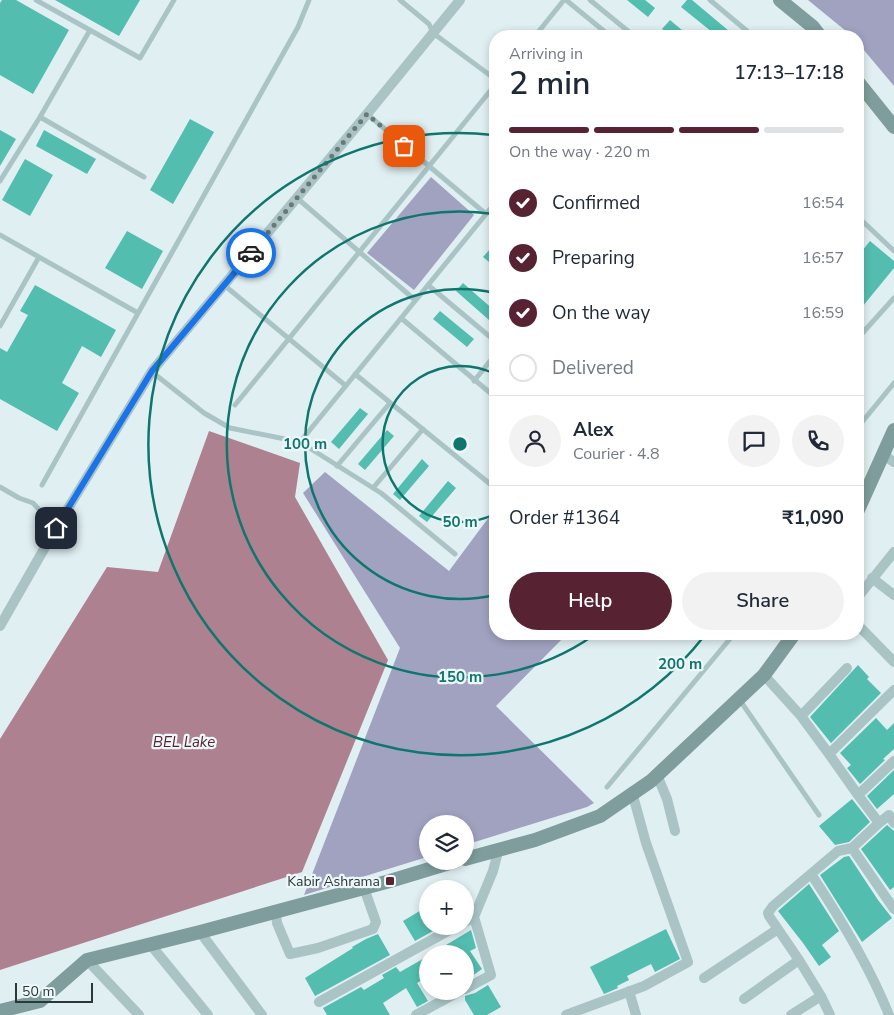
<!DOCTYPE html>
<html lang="en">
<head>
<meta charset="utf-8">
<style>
  :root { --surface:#fff; --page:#f2f2f3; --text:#1f2937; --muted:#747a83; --line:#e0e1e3; --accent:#572333 }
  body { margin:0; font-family:"Nunito Sans",sans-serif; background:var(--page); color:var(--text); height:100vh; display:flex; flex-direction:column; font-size:19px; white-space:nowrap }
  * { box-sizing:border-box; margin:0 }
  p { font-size:16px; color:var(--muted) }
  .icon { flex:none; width:28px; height:28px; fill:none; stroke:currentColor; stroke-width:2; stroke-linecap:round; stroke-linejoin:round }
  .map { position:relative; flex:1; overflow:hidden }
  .details { position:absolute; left:489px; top:30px; width:375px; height:610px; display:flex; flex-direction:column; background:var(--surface); border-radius:20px; box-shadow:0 2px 8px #0003 }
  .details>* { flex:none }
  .buttons { position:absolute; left:419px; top:815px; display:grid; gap:10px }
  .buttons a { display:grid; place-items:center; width:55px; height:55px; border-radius:50%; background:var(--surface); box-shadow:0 2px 8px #0003; font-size:25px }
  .scale { position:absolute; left:15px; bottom:12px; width:78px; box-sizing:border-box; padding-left:5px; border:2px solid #2b3837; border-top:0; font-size:14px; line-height:18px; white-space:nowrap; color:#2b3837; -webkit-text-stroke:4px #edf7f9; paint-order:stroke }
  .pin { position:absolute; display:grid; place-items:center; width:42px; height:42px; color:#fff; margin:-21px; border-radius:10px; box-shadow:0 2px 8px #0006 }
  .courier { position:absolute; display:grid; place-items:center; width:50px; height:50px; margin:-25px; border:4px solid #1a73e8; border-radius:50%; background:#fff; color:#222; box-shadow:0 1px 6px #0007 }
  .headline em { font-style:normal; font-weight:600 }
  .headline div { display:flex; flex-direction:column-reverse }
  .headline { display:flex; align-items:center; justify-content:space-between; height:85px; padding:0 20px }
  h1 { font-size:32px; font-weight:600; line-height:38px }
  .bar { display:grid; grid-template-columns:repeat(4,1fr); gap:8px 5px; align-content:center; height:60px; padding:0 20px }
  .bar i { height:6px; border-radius:4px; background:var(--line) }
  .bar .selected { background:var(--accent) }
  .bar p { grid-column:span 4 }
  .line { display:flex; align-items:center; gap:12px; padding:0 20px; border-top:1px solid var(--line) }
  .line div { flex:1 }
  .round { display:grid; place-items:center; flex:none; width:52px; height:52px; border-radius:26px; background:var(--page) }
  ol { padding:0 20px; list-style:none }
  li { display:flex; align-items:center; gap:15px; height:55px }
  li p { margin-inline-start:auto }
  li .icon { padding:5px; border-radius:50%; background:var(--accent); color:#fff; stroke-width:4 }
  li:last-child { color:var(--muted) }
  li i { width:28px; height:28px; border:2px solid var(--line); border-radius:50% }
  .button { display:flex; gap:10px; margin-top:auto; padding:10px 20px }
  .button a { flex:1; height:58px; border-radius:30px; background:var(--accent); color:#fff; font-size:20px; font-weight:600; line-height:58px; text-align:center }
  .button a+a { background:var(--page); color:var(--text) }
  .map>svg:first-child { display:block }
</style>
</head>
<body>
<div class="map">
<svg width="894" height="1015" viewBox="0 0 894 1015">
  <rect width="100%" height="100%" fill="#e0eff2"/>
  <path fill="#a1a2c0" d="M808,0H894V86L858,43V36H852Z
    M431,177L474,215L414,290L367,253Z
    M325,472L449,571L495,509V634H567L496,706L594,803L587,807L465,845V824H428L427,857L304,895L400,648L303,493Z"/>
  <path fill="#ad8190" d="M209,431L300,463L295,497L388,660L302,872L0,970V739L107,567L158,572Z"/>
  <path fill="#53bdaf" d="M2,0H16L69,30L33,94L0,75V3Z
    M55,0H140L119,36Z
    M627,0H645L655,8L648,17Z
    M687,0H692L735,36H717L681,7Z
    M670,20L689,36H671L662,29Z
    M190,119L214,132L173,204L150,190Z
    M0,130L16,139L0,166Z
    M44,130L96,159L87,174L36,146Z
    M25,159L53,175L30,216L2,200Z
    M127,231L163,251L142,289L105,268Z
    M870,241L894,261V268L858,312V256Z
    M490,249L495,254V267L483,257Z
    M463,283L495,311V313L489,320L456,291Z
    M35,285L116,330L101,357L82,346L62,383L79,393L57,431L0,399V348L7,352L28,315L20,311Z
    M440,311L474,339L467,347L433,319Z
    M360,408L368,414L339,449L331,442Z
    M387,430L394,436L365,470L358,464Z
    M422,459L429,466L400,500L393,494Z
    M448,481L456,488L427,522L419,516Z
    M858,665L869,677L867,679L881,693L831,743L810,717Z
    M876,718L887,730L894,723V749L883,759L885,760L860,784L847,768L851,765L840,753Z
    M894,770V794L877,809L867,796Z
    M852,799L870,822L849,842L835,845L819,826Z
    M887,825L894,831V887L890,890L861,849Z
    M849,856L878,900L892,918L862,942L820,875L844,857Z
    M809,884L839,931L822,945L831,957L819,966L803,943L778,911Z
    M428,906V926H442L415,941L403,921Z
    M666,929L680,959L655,972L651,964L627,976L629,980L617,986L618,988L604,994L590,967Z
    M471,930L476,948L470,951L482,969L465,981V954H431Z
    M378,934L390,955L315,996L305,978L353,948L352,947L366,939Z
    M428,956V976L417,983L428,1001L417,1007L406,988L383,1003L390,1015H327L323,1008L361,987L364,990L384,978L382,975L396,967L400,972Z
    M488,985L501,1007L487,1015H474L465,1000V996L475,993Z"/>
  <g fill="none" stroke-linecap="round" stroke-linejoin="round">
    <path stroke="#aac4c6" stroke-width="5" d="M36,0L140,58L174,0
      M400,0L429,24L433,33L495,79
      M566,0L610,36
      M590,0L634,36
      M710,0L753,36
      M535,36L564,0
      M367,114L486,214
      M40,117L144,177
      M0,181L40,117L90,30
      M297,198L415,300
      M858,217L894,251
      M0,235L138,313
      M224,285L346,386
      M428,285L495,341
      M401,318L495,397
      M0,326L39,257
      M858,338L894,298
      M152,372L204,413L230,428L300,442L381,493L455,554
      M355,374L495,488
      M474,381L495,355
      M235,405L495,85
      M858,427L894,383
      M300,442L495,203
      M337,466L390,403
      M42,485L298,27L309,0
      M0,487L19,498L33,503L56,528
      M373,488L423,429
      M739,699L819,815
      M607,787L734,634"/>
    <path stroke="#aac4c6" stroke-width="10" d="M882,454L894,462
      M872,578L894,595
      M858,597L894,552
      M858,625L894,662
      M0,626L56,528L152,371L367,114L460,0
      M847,668L801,716L829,754L894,690
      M764,675L801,716
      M829,754L858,795L894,761
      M657,775L667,799L675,831
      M858,795L879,823L852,848L894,909
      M879,823L889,815L894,823
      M811,874C841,919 869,965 889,1015
      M276,911L277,923L290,954L318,948L373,929L376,922L364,888
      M465,922L474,917
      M200,932L262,1015
      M150,944L208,1015
      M87,960L139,1015
      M704,978L778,929
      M465,989L491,975L474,917L493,871L499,848
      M629,991L636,1015
      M821,996L830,1015
      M744,999L799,960
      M319,1002L457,926
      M416,1015L460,991
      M566,1015L644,986L688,962L646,843L632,792
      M791,1015L821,996L799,960L769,916L768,913L773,906L838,851L852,848"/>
    <path stroke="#7e9d9c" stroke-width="14" d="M780,0L813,27L820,36
      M858,82L894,127
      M858,510L894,430
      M465,859L535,840L600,816L651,781L714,722L764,675L794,634
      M0,1011L40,1001L87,960L200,932L390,881L456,861"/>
  </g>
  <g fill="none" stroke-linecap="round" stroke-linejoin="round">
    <path stroke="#6a7878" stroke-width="5" stroke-dasharray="0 9" d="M251,253L367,114L404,146"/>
    <path stroke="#1a73e8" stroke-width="6" d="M56,528L152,371L251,253"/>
  </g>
  <g fill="none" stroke="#0f766e" stroke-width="2.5">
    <path d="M495 514A78 78 0 1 1 495 374"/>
    <path d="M495 595A155 155 0 1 1 495 293"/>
    <path d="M594 635A233 233 0 1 1 494 214"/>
    <path d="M705 635A311 311 0 1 1 493 135"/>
  </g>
  <rect fill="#572333" stroke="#edf7f9" stroke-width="2" x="385" y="876" width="10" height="10" rx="2.5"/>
  <g text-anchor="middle" stroke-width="4.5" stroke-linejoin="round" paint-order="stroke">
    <g font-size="14" fill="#2b3837" stroke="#edf7f9" text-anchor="end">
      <text x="380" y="886">Kabir Ashrama</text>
    </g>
    <g font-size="15" font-style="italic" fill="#572333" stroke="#edf7f9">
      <text x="184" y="747">BEL Lake</text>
    </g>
  </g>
  <circle cx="460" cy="444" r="8" fill="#0f766e" stroke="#edf7f9" stroke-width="2.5"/>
  <g font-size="15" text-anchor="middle" font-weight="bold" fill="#0f766e" stroke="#edf7f9" stroke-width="4.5" stroke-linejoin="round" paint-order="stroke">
    <text x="305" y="449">100 m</text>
    <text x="460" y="527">50 m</text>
    <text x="680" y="669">200 m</text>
    <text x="460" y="682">150 m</text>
  </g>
</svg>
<div class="buttons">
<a><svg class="icon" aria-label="layers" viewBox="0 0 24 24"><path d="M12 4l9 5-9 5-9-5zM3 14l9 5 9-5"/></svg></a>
<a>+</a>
<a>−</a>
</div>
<div class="scale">50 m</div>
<div class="pin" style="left:404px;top:146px;background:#ea580c"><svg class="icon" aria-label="bag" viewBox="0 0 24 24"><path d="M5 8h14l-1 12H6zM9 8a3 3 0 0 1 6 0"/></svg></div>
<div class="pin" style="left:56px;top:528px;background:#1f2937"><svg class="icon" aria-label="home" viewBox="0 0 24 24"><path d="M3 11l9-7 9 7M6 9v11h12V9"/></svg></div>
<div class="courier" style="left:251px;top:253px"><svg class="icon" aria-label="car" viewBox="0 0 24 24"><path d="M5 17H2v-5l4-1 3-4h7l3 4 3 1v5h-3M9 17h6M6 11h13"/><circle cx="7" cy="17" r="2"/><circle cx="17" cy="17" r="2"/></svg></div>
<section class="details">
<div class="headline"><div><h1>2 min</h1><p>Arriving in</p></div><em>17:13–17:18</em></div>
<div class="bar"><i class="selected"></i><i class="selected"></i><i class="selected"></i><i></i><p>On the way · 220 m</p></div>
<ol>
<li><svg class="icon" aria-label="check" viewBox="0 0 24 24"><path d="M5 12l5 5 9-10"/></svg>Confirmed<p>16:54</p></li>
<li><svg class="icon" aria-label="check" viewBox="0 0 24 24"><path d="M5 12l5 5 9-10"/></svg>Preparing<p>16:57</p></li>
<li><svg class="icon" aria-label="check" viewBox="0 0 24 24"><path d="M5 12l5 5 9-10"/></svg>On the way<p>16:59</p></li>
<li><i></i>Delivered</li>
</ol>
<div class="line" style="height:90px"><a class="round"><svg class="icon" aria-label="person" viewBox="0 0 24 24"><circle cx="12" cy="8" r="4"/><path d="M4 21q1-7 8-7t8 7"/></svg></a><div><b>Alex</b><p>Courier · 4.8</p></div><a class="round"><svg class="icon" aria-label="chat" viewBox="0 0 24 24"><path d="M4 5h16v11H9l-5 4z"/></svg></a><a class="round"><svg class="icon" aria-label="phone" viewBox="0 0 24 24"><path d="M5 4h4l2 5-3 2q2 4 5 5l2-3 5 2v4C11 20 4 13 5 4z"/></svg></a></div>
<div class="line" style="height:65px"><div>Order #1364</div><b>₹1,090</b></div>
<div class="button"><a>Help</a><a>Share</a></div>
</section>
</div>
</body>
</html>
